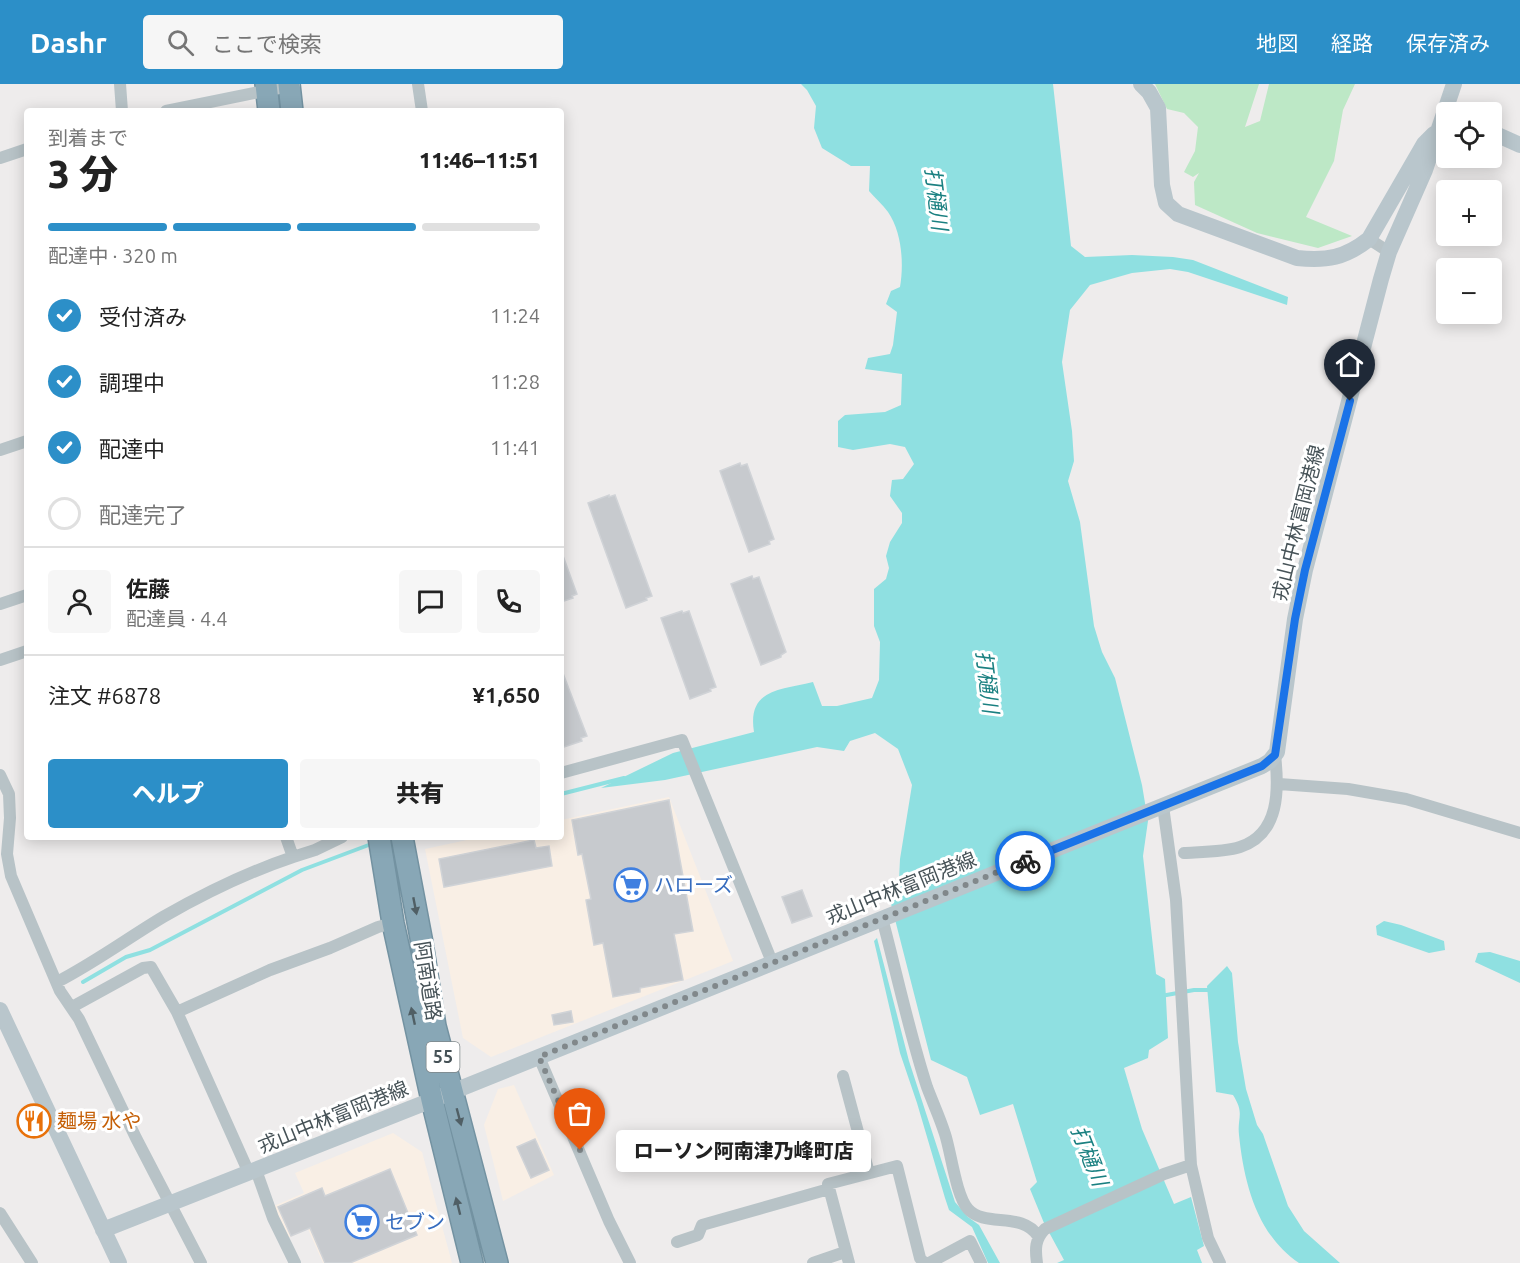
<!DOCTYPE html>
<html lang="ja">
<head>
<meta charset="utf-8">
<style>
  :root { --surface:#fff; --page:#f6f6f6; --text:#222; --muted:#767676; --line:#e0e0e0; --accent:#2c8fc8 }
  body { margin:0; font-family:Ubuntu,"Noto Sans JP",sans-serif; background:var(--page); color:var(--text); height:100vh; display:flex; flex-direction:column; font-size:22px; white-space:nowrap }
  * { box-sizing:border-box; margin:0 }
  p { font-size:20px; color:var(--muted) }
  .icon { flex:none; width:33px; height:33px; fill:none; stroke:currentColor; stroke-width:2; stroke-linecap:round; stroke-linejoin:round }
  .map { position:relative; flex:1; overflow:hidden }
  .panel { position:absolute; left:24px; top:24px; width:540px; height:732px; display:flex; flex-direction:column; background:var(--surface); border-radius:6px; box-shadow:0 3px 15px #0003 }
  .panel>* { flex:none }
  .tools { position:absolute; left:1436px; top:18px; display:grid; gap:12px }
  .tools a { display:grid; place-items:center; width:66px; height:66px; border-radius:6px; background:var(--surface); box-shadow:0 3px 15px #0003; font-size:30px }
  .pin { position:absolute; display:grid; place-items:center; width:51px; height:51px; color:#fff; margin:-62px -26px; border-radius:50% 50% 50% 0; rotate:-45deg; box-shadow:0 0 6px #0007 }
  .pin .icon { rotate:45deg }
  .courier { position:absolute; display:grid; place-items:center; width:60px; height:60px; margin:-30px; border:4px solid #1a73e8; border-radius:50%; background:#fff; color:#222; box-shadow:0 2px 8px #0007 }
  .bubble { position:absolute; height:42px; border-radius:6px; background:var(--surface); box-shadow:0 3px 15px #0003; font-size:20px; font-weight:800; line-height:42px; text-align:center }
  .head em { font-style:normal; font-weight:800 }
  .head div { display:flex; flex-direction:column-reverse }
  .head { display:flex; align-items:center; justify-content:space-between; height:102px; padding:0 24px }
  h1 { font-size:39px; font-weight:800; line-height:45px }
  .bar { display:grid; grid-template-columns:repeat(4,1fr); gap:9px 6px; align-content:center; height:72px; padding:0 24px }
  .bar i { height:8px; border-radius:4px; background:var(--line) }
  .bar .active { background:var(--accent) }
  .bar p { grid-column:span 4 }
  .line { display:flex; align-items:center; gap:15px; padding:0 24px; border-top:2px solid var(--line) }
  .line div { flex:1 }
  .round { display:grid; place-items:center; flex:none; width:63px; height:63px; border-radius:6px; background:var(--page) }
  ol { padding:0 24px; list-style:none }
  li { display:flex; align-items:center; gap:18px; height:66px }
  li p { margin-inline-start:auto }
  li .icon { padding:6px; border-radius:50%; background:var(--accent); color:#fff; stroke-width:4 }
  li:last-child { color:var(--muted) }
  li i { width:33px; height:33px; border:3px solid var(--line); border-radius:50% }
  .cta { display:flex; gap:12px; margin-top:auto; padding:12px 24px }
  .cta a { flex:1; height:69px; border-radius:6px; background:var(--accent); color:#fff; font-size:24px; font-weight:800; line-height:69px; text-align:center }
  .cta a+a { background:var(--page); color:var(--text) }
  header { display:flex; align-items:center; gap:36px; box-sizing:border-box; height:84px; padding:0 30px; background:var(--accent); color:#fff }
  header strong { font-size:28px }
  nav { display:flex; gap:33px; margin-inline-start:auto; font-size:21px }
  .search { width:420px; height:54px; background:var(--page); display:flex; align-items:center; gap:15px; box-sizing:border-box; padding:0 21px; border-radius:6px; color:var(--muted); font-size:22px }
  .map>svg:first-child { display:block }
</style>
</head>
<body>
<header>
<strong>Dashr</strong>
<div class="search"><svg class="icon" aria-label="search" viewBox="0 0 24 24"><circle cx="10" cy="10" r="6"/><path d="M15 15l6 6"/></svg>ここで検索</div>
<nav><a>地図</a><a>経路</a><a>保存済み</a></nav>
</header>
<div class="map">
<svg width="1520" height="1179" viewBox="0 0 1520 1179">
  <rect width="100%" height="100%" fill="#eeecec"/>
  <path fill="#f9efe5" d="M669,713L733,877L491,973L463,954L425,765L481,753H561V736Z
    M514,1001L554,1091L503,1117L484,1041L498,1005Z
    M393,1049L422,1068L452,1179H323L308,1145L288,1154L274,1122L304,1109L295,1089Z"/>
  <path fill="#bde8c6" d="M1155,0H1259L1245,43L1260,37L1269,0H1355L1343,26L1334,77L1306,133L1352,152L1318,164L1257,149L1195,121L1194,98L1199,89L1193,93L1184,88L1195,67L1198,43L1184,29L1167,25Z"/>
  <path fill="#8fe0e1" d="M801,0H1053L1071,162L1085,173L1132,171L1173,173L1193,176L1288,213L1287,221L1188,188L1170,185L1132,189L1090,201L1070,226L1062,278L1072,347L1074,377L1068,397L1080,438L1094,542L1102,568L1115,594L1142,701L1148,737L1143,772L1156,890L1165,895L1168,954L1149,966L1148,974L1124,984L1142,1045L1174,1120L1191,1113L1204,1162L1197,1166L1202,1179H1057L1064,1176L1044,1139L1030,1105L1037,1098L1013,1020L980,1031L967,993L931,976L889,812L899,796L900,775L912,701L898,665L875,649L850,657L844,667L817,663L665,696L601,704L673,669L754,648C747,605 780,606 813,598L822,622H837L872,614L879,596L880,558L874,542V505L886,495L889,484L886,472L890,458L902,439V429L890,412L892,396L903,395L914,380L905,363L890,360L853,366L838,363V337L845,331L885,328L901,321L902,290L865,285L868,274L890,270L893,261L897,228L886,220L891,207L900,203C904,180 902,148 888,128C883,121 875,114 869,107L870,82H851L822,64L814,44L816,22L807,6Z
    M1384,837L1401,841L1444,857L1445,866L1429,869L1377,851L1376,842Z
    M877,854L909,977L955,1118L968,1133L979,1141L1000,1179H988L972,1143L949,1126L945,1114L917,1019L900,969L874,857Z
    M1490,868L1520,877V899L1475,878L1478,869Z
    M1227,882L1232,889L1238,958L1246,1005L1257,1041L1263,1050L1288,1122L1304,1147L1340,1179H1299C1257,1151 1244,1099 1239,1051C1237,1033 1245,1030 1233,1011L1216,1008L1207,902Z"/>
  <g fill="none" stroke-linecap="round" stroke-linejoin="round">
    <path stroke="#8fe0e1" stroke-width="4" d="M561,710L624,694
      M83,898L126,873L150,866L302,786L374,759
      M1161,912L1194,906H1210"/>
  </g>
  <path fill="#c7cace" stroke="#d0d3d7" stroke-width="1.5" d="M740,379L741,382L747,380L774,455L769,457L770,460L749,468L720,387Z
    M609,411V413L615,411L652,512L646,514L647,516L626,524L588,419Z
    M562,469L577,510L572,512L573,514L561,518Z
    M752,492L753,495L759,493L786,568L781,571V573L761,581L731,500Z
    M682,527L683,529L689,527L716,603L710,605L711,607L690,615L661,534Z
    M561,584L587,652L581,654L582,657L561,664Z
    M669,716L693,847L674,850L683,896L640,904V908L613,913L603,859L594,861L586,816L591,815L582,770L578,771L572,736Z
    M534,756L536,764L549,762L552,782L444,803L439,775Z
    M802,806L812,832L792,839L782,813Z
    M571,927L573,938L554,941L552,931Z
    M535,1055L549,1086L531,1094L517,1063Z
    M390,1085L417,1151L350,1179H325L310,1144L291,1152L278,1123L322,1104L325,1112Z"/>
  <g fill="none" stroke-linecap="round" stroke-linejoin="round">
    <defs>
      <path id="highway" d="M266,0L269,27
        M289,0L292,27
        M379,753L393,839L432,1016L472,1179
        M402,753L422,859L435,942L497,1179"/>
    </defs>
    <use href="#highway" stroke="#7392a1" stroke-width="24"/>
    <path stroke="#b8c3c7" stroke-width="12" d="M120,0L122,27
      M418,0L422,27
      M166,27L294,1
      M0,74L27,65
      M1369,155L1389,168
      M0,366L27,357
      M0,520L27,511
      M0,576L27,567
      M561,689L682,656L772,878
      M0,691L9,710L10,734L7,770L11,792L60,907L79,935L136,1054L201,1179
      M1279,700L1348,705L1406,715L1520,749
      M286,753L293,773L315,766L342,753
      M1184,769C1201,768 1225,768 1240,763C1280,750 1279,705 1275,671
      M882,834C897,890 909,948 927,1003C933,1019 940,1034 945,1050C951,1068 956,1112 968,1125C985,1144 1022,1127 1038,1152
      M57,898C94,879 128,854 163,833C205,809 248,788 293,773
      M72,923L143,884L151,883L177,928
      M539,973L609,1137L630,1179
      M843,992L869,1089
      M1191,1081L1208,1154L1220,1179
      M256,1086L273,1134L295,1179
      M249,1089L177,928L270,886L330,864L378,843L393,839
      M0,1129L32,1179
      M677,1158L698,1151L702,1141L829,1105
      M813,1179L845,1168
      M849,1179L828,1100L897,1082L920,1174L924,1179
      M929,1179L970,1157L981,1179
      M1037,1179C1035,1165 1035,1155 1045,1145L1164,1090L1191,1081L1176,816L1163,722"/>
    <path stroke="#b9c6cc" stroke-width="16" d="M1141,0L1149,8L1158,24L1162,101L1166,119L1178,130L1297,174C1327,177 1345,174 1369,155L1424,60L1434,50
      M1491,48L1520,61
      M0,926L119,1179
      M103,1146L432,1016L1262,682L1270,677L1277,668L1295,535L1305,486L1381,195L1389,168L1425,86L1454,0"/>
    <use href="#highway" stroke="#88a7b6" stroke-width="21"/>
  </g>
  <defs><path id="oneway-solid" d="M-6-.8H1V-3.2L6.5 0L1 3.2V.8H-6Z" transform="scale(1.5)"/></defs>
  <g fill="#505f65">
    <use href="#oneway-solid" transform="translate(415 822) rotate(79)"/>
    <use href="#oneway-solid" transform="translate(413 932) rotate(-102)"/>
    <use href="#oneway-solid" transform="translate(459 1033) rotate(75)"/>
    <use href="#oneway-solid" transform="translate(458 1122) rotate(-104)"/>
  </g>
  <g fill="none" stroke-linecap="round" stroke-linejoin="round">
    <path stroke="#81888b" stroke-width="6" stroke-dasharray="0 10.8" d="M580,1066L539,973L1025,777"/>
    <path stroke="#1a73e8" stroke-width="8" d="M1025,777L1262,682L1275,671L1295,535L1305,486L1350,317"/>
  </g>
  <defs>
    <symbol id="supermarket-ring" viewBox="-11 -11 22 22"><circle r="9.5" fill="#fff" stroke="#3f7fe0" stroke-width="1.5"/><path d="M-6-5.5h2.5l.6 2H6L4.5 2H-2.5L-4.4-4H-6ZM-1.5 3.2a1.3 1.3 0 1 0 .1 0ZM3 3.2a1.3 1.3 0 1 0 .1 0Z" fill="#3f7fe0"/></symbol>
    <symbol id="restaurant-ring" viewBox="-11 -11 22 22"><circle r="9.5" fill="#fff" stroke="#e8710a" stroke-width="1.5"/><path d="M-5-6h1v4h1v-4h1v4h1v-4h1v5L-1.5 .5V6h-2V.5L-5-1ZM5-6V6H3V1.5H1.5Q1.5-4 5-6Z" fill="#e8710a"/></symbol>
  </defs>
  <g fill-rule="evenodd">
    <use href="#supermarket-ring" x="612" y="782" width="38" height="38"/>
    <use href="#restaurant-ring" x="15" y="1018" width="38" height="38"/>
    <use href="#supermarket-ring" x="343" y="1119" width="38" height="38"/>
  </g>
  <g text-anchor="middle" stroke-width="6" stroke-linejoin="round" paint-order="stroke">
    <rect fill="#fff" stroke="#7e8689" stroke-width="1.5" x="426.5" y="958" width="33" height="30" rx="4.5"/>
    <g font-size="18" font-weight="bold" fill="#465257">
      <text x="443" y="979">55</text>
    </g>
    <g font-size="20" fill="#465257" stroke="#fff">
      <text transform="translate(1298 439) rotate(-76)" y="7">戎山中林富岡港線</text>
      <text transform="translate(901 804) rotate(-22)" y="7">戎山中林富岡港線</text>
      <text transform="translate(428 897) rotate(81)" y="7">阿南道路</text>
      <text transform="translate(333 1033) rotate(-22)" y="7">戎山中林富岡港線</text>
    </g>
    <g font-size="20" fill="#366cbe" stroke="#fff" text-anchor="start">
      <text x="654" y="808">ハローズ</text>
      <text x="385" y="1145">セブン</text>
    </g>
    <g font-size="20" fill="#c56008" stroke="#fff" text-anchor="start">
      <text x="57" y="1044">麺場 水や</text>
    </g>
    <g font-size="21" font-style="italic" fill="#1a8081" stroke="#fff">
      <text transform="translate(936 115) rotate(83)" y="7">打樋川</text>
      <text transform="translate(987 598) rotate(83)" y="7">打樋川</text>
      <text transform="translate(1089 1072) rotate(68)" y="7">打樋川</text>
    </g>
  </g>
</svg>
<div class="tools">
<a><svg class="icon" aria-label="locate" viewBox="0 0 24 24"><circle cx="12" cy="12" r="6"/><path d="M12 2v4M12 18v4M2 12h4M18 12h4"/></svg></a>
<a>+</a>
<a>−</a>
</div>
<div class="pin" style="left:580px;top:1066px;background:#ea580c"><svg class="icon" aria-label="bag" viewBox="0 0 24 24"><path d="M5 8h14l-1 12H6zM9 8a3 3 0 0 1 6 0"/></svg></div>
<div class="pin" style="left:1350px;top:317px;background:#1f2937"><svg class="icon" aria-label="home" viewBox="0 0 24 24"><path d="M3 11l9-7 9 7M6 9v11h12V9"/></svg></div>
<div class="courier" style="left:1025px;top:777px"><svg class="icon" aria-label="bike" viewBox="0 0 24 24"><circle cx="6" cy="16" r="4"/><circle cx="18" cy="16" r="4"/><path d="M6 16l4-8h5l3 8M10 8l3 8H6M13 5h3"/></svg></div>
<div class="bubble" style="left:616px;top:1046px;width:255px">ローソン阿南津乃峰町店</div>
<section class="panel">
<div class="head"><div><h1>3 分</h1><p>到着まで</p></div><em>11:46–11:51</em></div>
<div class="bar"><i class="active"></i><i class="active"></i><i class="active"></i><i></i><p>配達中 · 320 m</p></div>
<ol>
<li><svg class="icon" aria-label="check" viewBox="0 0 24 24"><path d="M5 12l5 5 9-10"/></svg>受付済み<p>11:24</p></li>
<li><svg class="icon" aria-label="check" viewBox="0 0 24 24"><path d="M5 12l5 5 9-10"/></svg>調理中<p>11:28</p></li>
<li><svg class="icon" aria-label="check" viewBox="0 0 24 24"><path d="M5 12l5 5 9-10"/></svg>配達中<p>11:41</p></li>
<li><i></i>配達完了</li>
</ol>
<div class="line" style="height:108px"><a class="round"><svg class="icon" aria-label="person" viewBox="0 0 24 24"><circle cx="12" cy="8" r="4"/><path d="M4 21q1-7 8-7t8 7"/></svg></a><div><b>佐藤</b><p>配達員 · 4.4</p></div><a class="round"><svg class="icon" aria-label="chat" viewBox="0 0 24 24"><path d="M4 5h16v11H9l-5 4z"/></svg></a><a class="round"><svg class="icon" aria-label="phone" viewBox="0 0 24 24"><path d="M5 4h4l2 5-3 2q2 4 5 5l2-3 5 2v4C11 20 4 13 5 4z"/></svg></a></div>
<div class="line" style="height:78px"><div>注文 #6878</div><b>¥1,650</b></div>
<div class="cta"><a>ヘルプ</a><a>共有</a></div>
</section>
</div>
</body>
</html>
